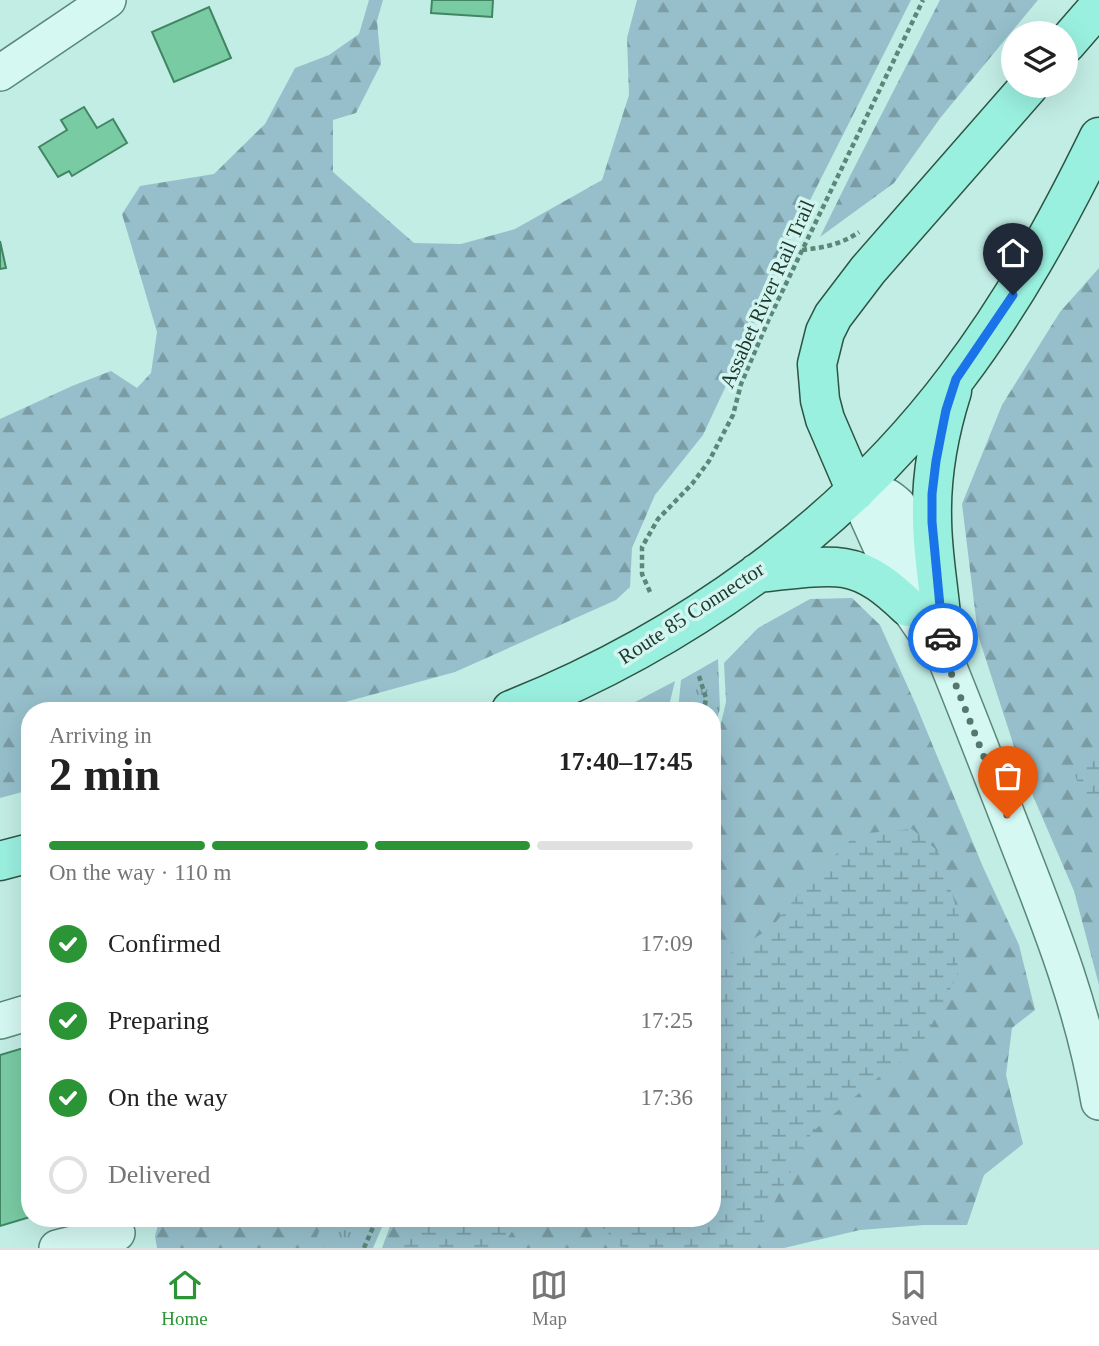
<!DOCTYPE html>
<html lang="en">
<head>
<meta charset="utf-8">
<style>
  :root { --surface:#fff; --page:#f6f6f6; --text:#222; --muted:#767676; --line:#e0e0e0; --accent:#2b9536 }
  body { margin:0; font-family:"Times New Roman",serif; background:var(--page); color:var(--text); height:100vh; display:flex; flex-direction:column; font-size:26px; white-space:nowrap }
  * { box-sizing:border-box; margin:0 }
  p { font-size:23px; color:var(--muted) }
  .icon { flex:none; width:38px; height:38px; fill:none; stroke:currentColor; stroke-width:2; stroke-linecap:round; stroke-linejoin:round }
  .map { position:relative; flex:1; overflow:hidden }
  .drawer { position:absolute; left:21px; top:702px; width:700px; height:525px; display:flex; flex-direction:column; background:var(--surface); border-radius:28px; box-shadow:0 7px 28px #0002 }
  .drawer>* { flex:none }
  .tools { position:absolute; left:1001px; top:21px; display:grid; gap:14px }
  .tools a { display:grid; place-items:center; width:77px; height:77px; border-radius:50%; background:var(--surface); box-shadow:0 7px 28px #0002; font-size:35px }
  .pin { position:absolute; display:grid; place-items:center; width:60px; height:60px; color:#fff; margin:-72px -30px; border-radius:50% 50% 50% 0; rotate:-45deg; box-shadow:0 0 7px #0007 }
  .pin .icon { rotate:45deg }
  .courier { position:absolute; display:grid; place-items:center; width:70px; height:70px; margin:-35px; border:5px solid #1a73e8; border-radius:50%; background:#fff; color:#222; box-shadow:0 2px 9px #0007 }
  .summary em { font-style:normal; font-weight:600 }
  .summary div { display:flex; flex-direction:column-reverse }
  .summary { display:flex; align-items:center; justify-content:space-between; height:119px; padding:0 28px }
  h1 { font-size:46px; font-weight:600; line-height:52px }
  .bar { display:grid; grid-template-columns:repeat(4,1fr); gap:10px 7px; align-content:center; height:84px; padding:0 28px }
  .bar i { height:9px; border-radius:5px; background:var(--line) }
  .bar .selected { background:var(--accent) }
  .bar p { grid-column:span 4 }
  ol { padding:0 28px; list-style:none }
  li { display:flex; align-items:center; gap:21px; height:77px }
  li p { margin-inline-start:auto }
  li .icon { padding:7px; border-radius:50%; background:var(--accent); color:#fff; stroke-width:4 }
  li:last-child { color:var(--muted) }
  li i { width:38px; height:38px; border:4px solid var(--line); border-radius:50% }
  .tabs { display:flex; justify-content:space-around; align-items:center; height:98px; border-top:2px solid var(--line); background:var(--surface); font-size:19px; color:var(--muted) }
  .tabs a { display:grid; justify-items:center; gap:4px }
  .tabs .selected { color:var(--accent) }
  .map>svg:first-child { display:block }
</style>
</head>
<body>
<div class="map">
<svg width="1099" height="1248" viewBox="0 0 1099 1248">
  <defs>
    <pattern id="forest-firs" width="22" height="20" patternUnits="userSpaceOnUse" patternTransform="scale(1.75)"><rect width="22" height="20" fill="#96bfcb"/><path d="M5 1l3.5 6h-7zM16 11l3.5 6h-7z" fill="#7a9ca5"/></pattern>
    <pattern id="wetland-marsh" width="20" height="14" patternUnits="userSpaceOnUse" patternTransform="scale(1.75)"><rect width="20" height="14" fill="#96bfcb"/><path d="M1 5h8M5 5V1M11 12h8M15 12V8" fill="none" stroke="#7a9ca5"/></pattern>
    <pattern id="park-tufts" width="24" height="20" patternUnits="userSpaceOnUse" patternTransform="scale(1.75)"><rect width="24" height="20" fill="#96bfcb"/><path d="M3 7l-1-3M5 7V3M7 7l1-3M15 17l-1-3M17 17v-4M19 17l1-3" fill="none" stroke="#7a9ca5"/></pattern>
  </defs>
  <rect width="100%" height="100%" fill="#c2ede5"/>
  <path fill="url(#forest-firs)" d="M369,0H383L377,21L381,64L356,113L333,120V172L414,243L461,244L515,229L602,180L629,95L627,38L637,0H911L790,240L738,360L703,435L655,495L632,548L630,587L616,600L455,672L316,710H30V790L0,798V419L72,386L111,371L137,388L151,373L157,332L122,214L140,186L214,174L265,124L295,68L329,55L359,34Z
    M940,0H1038L941,117L894,183L820,237L850,176Z
    M1099,268V985L1074,891L1021,768L978,635L962,504L1002,405L1060,312Z
    M852,598L880,625L916,705L983,867L1019,945L1035,1010L1012,1028L1006,1075L1023,1144L984,1175L967,1225H924L860,1230L784,1248H382L393,1218H712V751L715,749L726,702L724,663L758,628L810,599Z
    M675,681L668,710H620Z
    M160,1218H363L352,1248H157L155,1236Z"/>
  <path fill="url(#wetland-marsh)" d="M1099,752V805L1083,798L1075,775Z
    M912,829L938,851L960,919L957,976L920,1047L885,1072L812,1132L750,1248H622L594,1218H712V962L729,954L771,928L817,872L857,834Z
    M416,1218H520L502,1248H402Z"/>
  <path fill="url(#park-tufts)" d="M718,659L720,709L712,734V710H678L681,680Z
    M325,1218H386L373,1248H312Z"/>
  <path fill="#79cba4" stroke="#408663" stroke-width="2" d="M432,0H493L492,17L431,13Z
    M209,7L231,58L174,82L152,32Z
    M84,107L97,128L113,119L127,143L72,176L69,171L58,177L39,147L67,130L61,120Z
    M0,241L6,268L0,269Z
    M30,1046V1217L0,1226V1055Z"/>
  <g fill="none" stroke-linecap="round" stroke-linejoin="round">
    <defs>
      <path id="minor" d="M0,73L108,0
        M944,655L930,639L908,607L856,491C876,491 883,491 898,505L936,595L941,615L944,655C969,716 992,777 1016,838C1050,925 1084,1010 1099,1102
        M0,1021L30,1012
        M57,1248L117,1233"/>
      <path id="major" d="M1066,44L1099,6
        M856,491L825,419L820,400L817,364L825,332L833,316L868,270L1029,86
        M757,573C783,571 819,564 844,568C870,572 890,590 908,607
        M941,615C938,583 932,550 932,518C931,476 939,432 952,391
        M511,710C684,641 844,527 956,378C1013,303 1058,221 1099,137
        M0,861L30,853"/>
    </defs>
    <use href="#minor" stroke="#5a8777" stroke-width="38"/>
    <use href="#major" stroke="#2e5544" stroke-width="41"/>
    <path stroke="#5a8777" stroke-width="4.5" stroke-dasharray="5 3.5" stroke-linecap="butt" d="M802,250C823,248 842,244 859,232
      M650,592L642,574V547L658,519L692,484L709,461L733,415L741,384L768,321L923,0
      M699,676L706,698L704,710
      M364,1248L377,1218"/>
    <use href="#minor" stroke="#d5f8f2" stroke-width="35"/>
    <use href="#major" stroke="#9af0df" stroke-width="38"/>
  </g>
  <g fill="none" stroke-linecap="round" stroke-linejoin="round">
    <path stroke="#57776d" stroke-width="7" stroke-dasharray="0 12.6" d="M943,638L944,655L1008,818"/>
    <path stroke="#1a73e8" stroke-width="9" d="M943,638L932,522V494L936,461L941,435L946,410L956,379L1013,295"/>
  </g>
  <g text-anchor="middle" stroke-width="7" stroke-linejoin="round" paint-order="stroke">
    <g font-size="21" fill="#1e372d" stroke="#d2f5ef">
      <text transform="translate(767 294) rotate(-66)" y="7">Assabet River Rail Trail</text>
      <text transform="translate(691 613) rotate(-33)" y="7">Route 85 Connector</text>
    </g>
  </g>
</svg>
<div class="tools">
<a><svg class="icon" aria-label="layers" viewBox="0 0 24 24"><path d="M12 4l9 5-9 5-9-5zM3 14l9 5 9-5"/></svg></a>
</div>
<div class="pin" style="left:1008px;top:818px;background:#ea580c"><svg class="icon" aria-label="bag" viewBox="0 0 24 24"><path d="M5 8h14l-1 12H6zM9 8a3 3 0 0 1 6 0"/></svg></div>
<div class="pin" style="left:1013px;top:295px;background:#1f2937"><svg class="icon" aria-label="home" viewBox="0 0 24 24"><path d="M3 11l9-7 9 7M6 9v11h12V9"/></svg></div>
<div class="courier" style="left:943px;top:638px"><svg class="icon" aria-label="car" viewBox="0 0 24 24"><path d="M5 17H2v-5l4-1 3-4h7l3 4 3 1v5h-3M9 17h6M6 11h13"/><circle cx="7" cy="17" r="2"/><circle cx="17" cy="17" r="2"/></svg></div>
<section class="drawer">
<div class="summary"><div><h1>2 min</h1><p>Arriving in</p></div><em>17:40–17:45</em></div>
<div class="bar"><i class="selected"></i><i class="selected"></i><i class="selected"></i><i></i><p>On the way · 110 m</p></div>
<ol>
<li><svg class="icon" aria-label="check" viewBox="0 0 24 24"><path d="M5 12l5 5 9-10"/></svg>Confirmed<p>17:09</p></li>
<li><svg class="icon" aria-label="check" viewBox="0 0 24 24"><path d="M5 12l5 5 9-10"/></svg>Preparing<p>17:25</p></li>
<li><svg class="icon" aria-label="check" viewBox="0 0 24 24"><path d="M5 12l5 5 9-10"/></svg>On the way<p>17:36</p></li>
<li><i></i>Delivered</li>
</ol>
</section>
</div>
<nav class="tabs">
<a class="selected"><svg class="icon" aria-label="home" viewBox="0 0 24 24"><path d="M3 11l9-7 9 7M6 9v11h12V9"/></svg>Home</a>
<a><svg class="icon" aria-label="map" viewBox="0 0 24 24"><path d="M3 6l6-2 6 2 6-2v14l-6 2-6-2-6 2zM9 4v14M15 6v14"/></svg>Map</a>
<a><svg class="icon" aria-label="saved" viewBox="0 0 24 24"><path d="M7 4h10v16l-5-4-5 4z"/></svg>Saved</a>
</nav>
</body>
</html>
